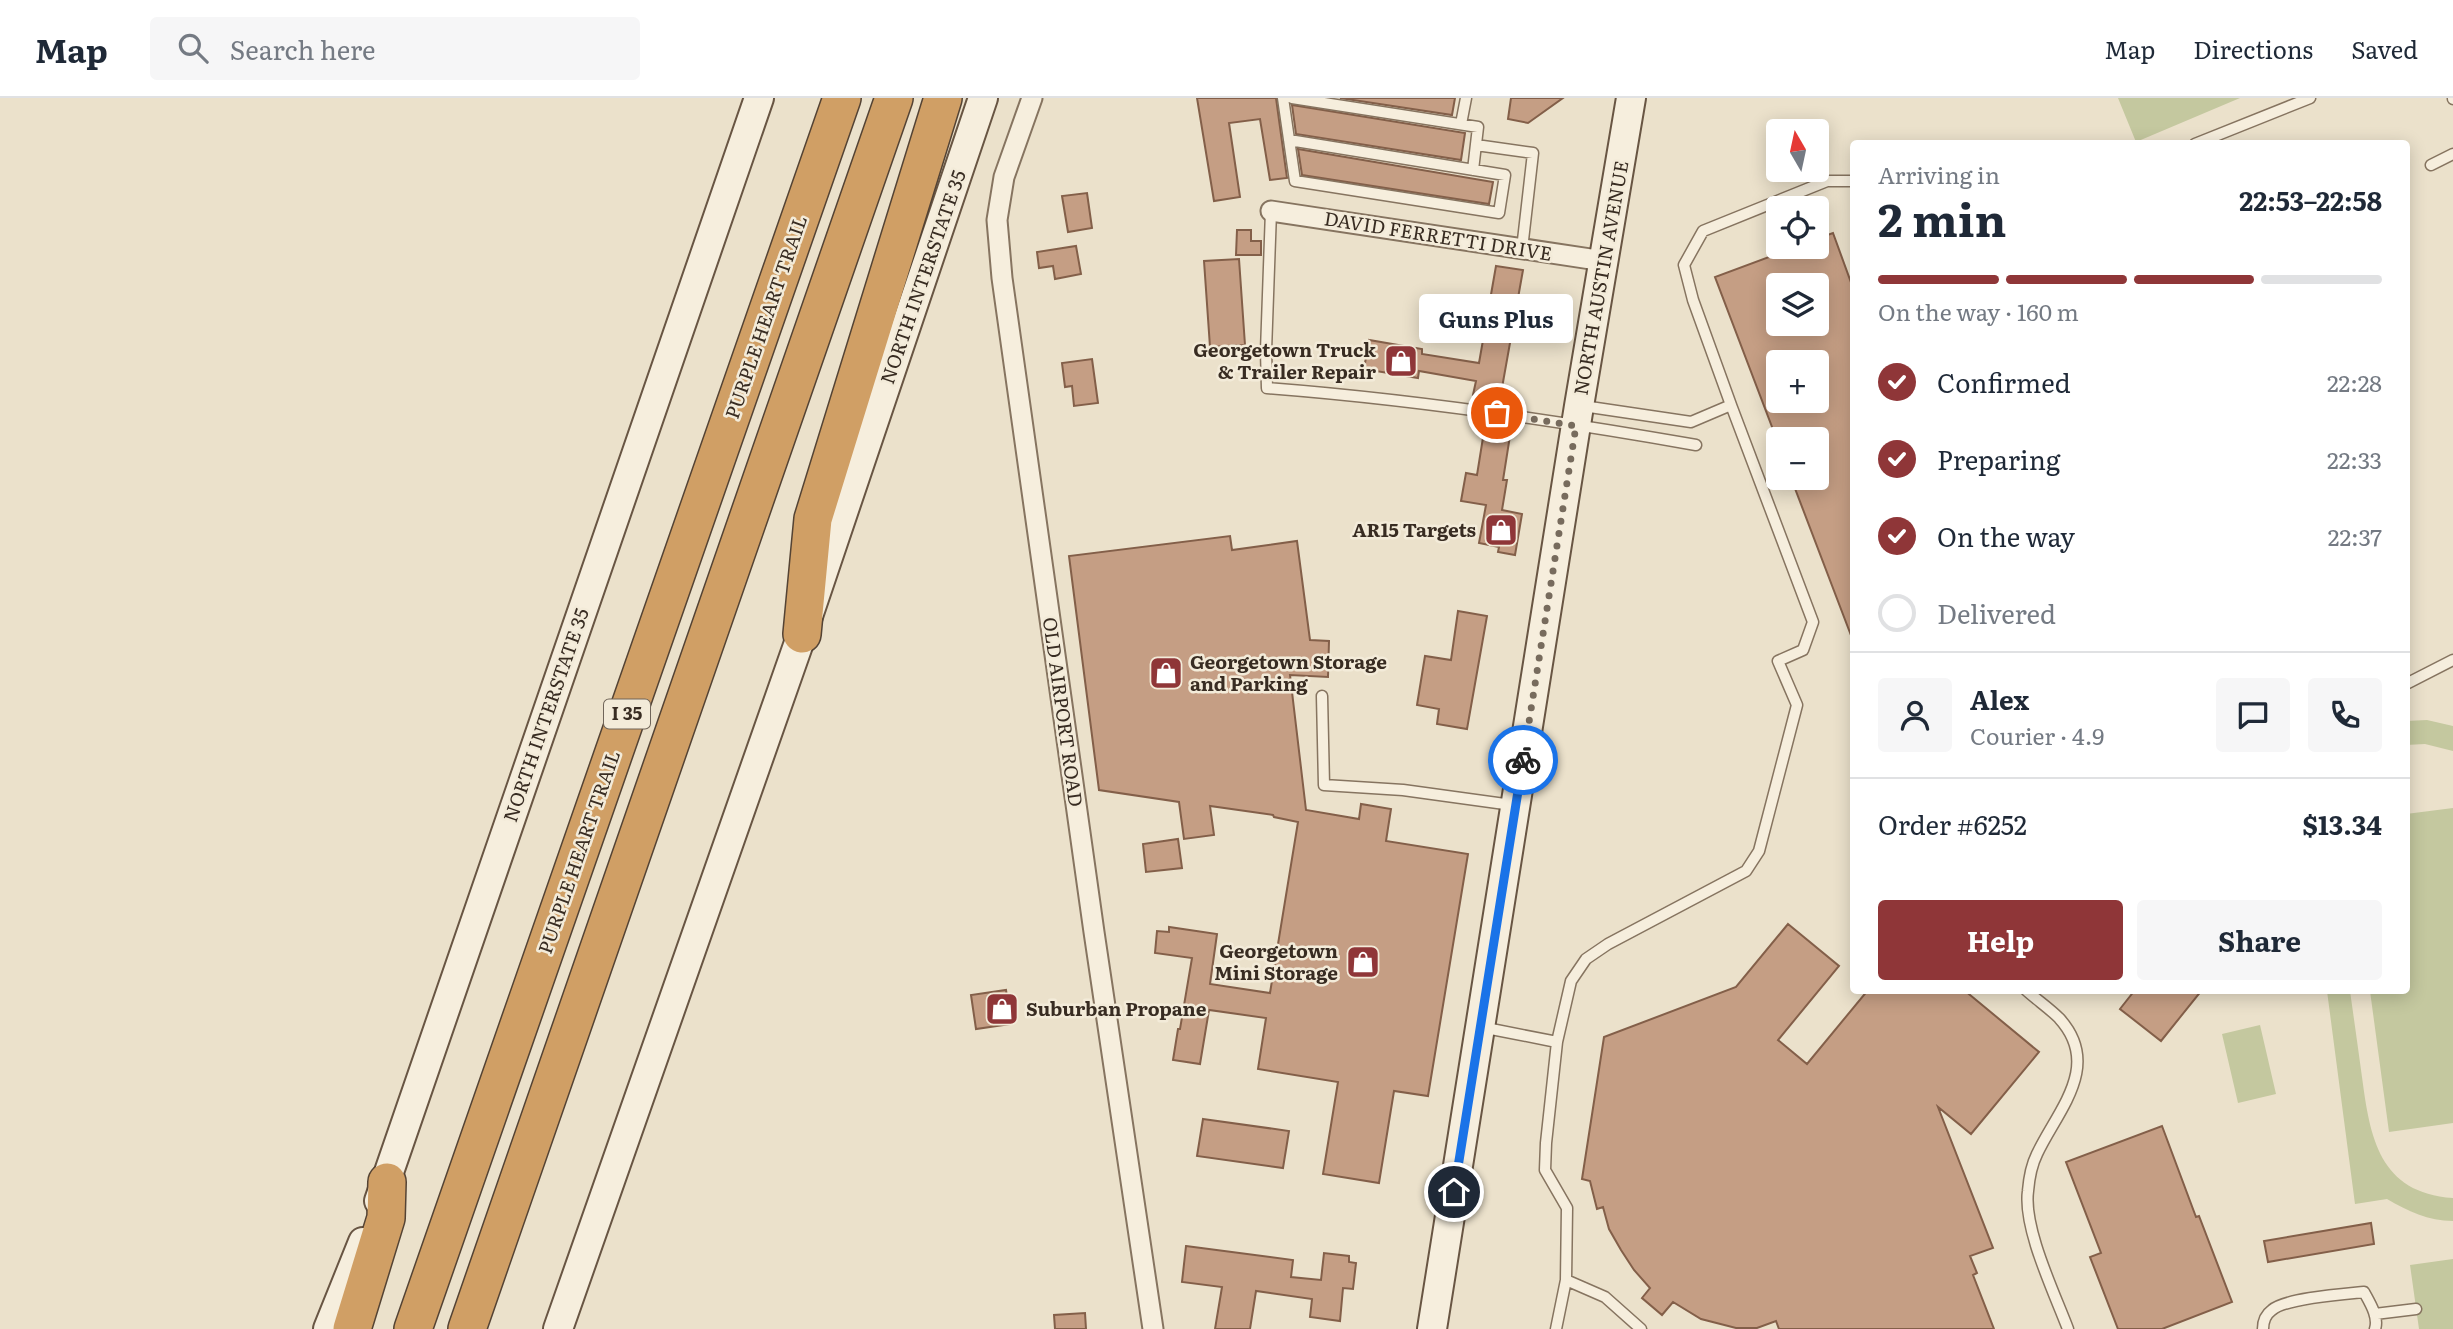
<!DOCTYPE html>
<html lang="en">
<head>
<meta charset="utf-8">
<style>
  :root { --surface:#fff; --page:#f6f6f7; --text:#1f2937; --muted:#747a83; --line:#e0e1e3; --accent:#8f3638 }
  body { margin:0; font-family:Literata,serif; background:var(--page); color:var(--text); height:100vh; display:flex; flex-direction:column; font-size:26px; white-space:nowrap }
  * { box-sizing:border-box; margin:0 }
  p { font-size:23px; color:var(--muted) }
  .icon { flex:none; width:38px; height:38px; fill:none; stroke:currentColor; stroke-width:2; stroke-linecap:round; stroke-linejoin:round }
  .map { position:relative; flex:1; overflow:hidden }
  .side { position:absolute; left:1850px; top:42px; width:560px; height:854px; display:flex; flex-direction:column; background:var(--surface); border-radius:7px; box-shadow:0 4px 18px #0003 }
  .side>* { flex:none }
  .needle { width:46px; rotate:351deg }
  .fabs { position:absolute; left:1766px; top:21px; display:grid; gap:14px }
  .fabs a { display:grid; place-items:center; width:63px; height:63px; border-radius:7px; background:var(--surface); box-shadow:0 4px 18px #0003; font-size:35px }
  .pin { position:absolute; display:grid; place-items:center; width:60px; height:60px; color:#fff; margin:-30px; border:4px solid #fff; border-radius:50%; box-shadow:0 2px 7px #0007 }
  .courier { position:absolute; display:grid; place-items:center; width:70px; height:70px; margin:-35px; border:5px solid #1a73e8; border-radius:50%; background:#fff; color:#222; box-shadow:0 2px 9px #0007 }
  .bubble { position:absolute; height:49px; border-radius:7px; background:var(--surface); box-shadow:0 4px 18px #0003; font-size:23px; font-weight:700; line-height:49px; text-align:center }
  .headline em { font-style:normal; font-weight:700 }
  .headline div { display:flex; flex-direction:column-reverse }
  .headline { display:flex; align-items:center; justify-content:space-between; height:119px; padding:0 28px }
  h1 { font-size:46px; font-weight:700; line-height:52px }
  .bar { display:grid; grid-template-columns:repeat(4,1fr); gap:10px 7px; align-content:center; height:84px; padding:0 28px }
  .bar i { height:9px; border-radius:5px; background:var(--line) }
  .bar .on { background:var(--accent) }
  .bar p { grid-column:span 4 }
  .line { display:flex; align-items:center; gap:18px; padding:0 28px; border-top:2px solid var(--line) }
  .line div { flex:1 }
  .round { display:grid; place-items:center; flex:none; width:74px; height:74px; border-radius:7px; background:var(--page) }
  ol { padding:0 28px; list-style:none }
  li { display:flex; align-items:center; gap:21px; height:77px }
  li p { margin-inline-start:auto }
  li .icon { padding:7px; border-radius:50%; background:var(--accent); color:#fff; stroke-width:4 }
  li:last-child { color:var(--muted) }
  li i { width:38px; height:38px; border:4px solid var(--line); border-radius:50% }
  .button { display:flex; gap:14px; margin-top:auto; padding:14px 28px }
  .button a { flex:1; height:80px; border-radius:7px; background:var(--accent); color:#fff; font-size:28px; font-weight:700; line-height:80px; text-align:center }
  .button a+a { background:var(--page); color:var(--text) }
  header { display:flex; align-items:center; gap:42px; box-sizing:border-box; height:98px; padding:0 35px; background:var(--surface); border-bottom:2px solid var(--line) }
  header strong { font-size:33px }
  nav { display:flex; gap:38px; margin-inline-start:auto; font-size:24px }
  .search { width:490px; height:63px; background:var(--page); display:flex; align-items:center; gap:18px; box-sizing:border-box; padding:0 24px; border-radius:7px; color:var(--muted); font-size:26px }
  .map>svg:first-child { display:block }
</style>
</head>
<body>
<header>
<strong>Map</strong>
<div class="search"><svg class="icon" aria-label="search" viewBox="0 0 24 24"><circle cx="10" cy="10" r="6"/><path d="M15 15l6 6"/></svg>Search here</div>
<nav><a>Map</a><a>Directions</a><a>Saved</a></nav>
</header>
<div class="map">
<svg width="2453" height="1231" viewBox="0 0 2453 1231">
  <rect width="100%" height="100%" fill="#ebe1cb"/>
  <path fill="#c4c89f" d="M2118,0H2240L2136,44Z
    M2427,622L2453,628V653L2425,646L2406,647V623Z
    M2453,710V1025L2389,1034L2370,893L2406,892V716Z
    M2327,893H2350C2354,921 2358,950 2362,979C2370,1039 2379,1095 2453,1100V1123C2428,1123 2408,1113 2387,1101L2355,1106Z
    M2260,927L2276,996L2238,1005L2222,936Z
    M2453,1161V1231H2419L2410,1167Z"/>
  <path fill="#c59e84" stroke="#835f49" stroke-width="2" fill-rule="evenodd" d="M1197,0H1276L1287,80L1270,82L1260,21L1229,25L1240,99L1214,103Z
    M1340,0H1455L1452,17Z
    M1511,0H1563L1528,25L1508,21Z
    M1292,7L1465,35L1461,62L1296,36Z
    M1298,51L1493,84L1489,106L1302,77Z
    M1087,95L1092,130L1068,134L1062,98Z
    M1237,132H1251V143H1261V157H1236Z
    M1833,135L1853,190L1852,540L1791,380H1816V341L1777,342L1715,179L1796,149H1816V141ZM1778,187H1816V226H1778ZM1778,264H1816V303H1778Z
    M1076,148L1081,176L1055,181L1053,168L1039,170L1037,154Z
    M1239,161L1245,247L1210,249L1204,163Z
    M1496,168L1523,172L1500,301L1473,297L1476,283L1419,273L1418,280L1364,271L1369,242L1422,251V256L1479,265Z
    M1092,261L1098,305L1074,308L1072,288L1065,289L1062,265Z
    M1486,321L1512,325L1503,382H1507L1502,412L1522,416L1515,457L1498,454L1499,449L1479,445L1486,407L1461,403L1466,375L1477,377Z
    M1230,438L1232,452L1297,443L1310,542L1329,543L1328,579L1290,577L1306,712L1359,721L1361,706L1391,711L1386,743L1468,756L1428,998L1394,993L1379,1085L1323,1076L1338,984L1258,971L1266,920L1209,912L1200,966L1173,962L1178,931H1180L1192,860L1155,855L1157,833L1169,834V829L1217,836L1210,886L1270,895L1298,724L1274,719L1273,717L1210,708L1214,737L1184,741L1179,704L1099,692L1069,458Z
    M1458,513L1487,518L1467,631L1437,626L1439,611L1417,607L1425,558L1451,562Z
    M1178,741L1182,770L1146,774L1143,746Z
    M1788,826L1839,868L1778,942L1807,966L1868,892H1964L2039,954L1971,1036L1938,1009L1993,1150L1970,1158L1977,1175L1973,1177L1994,1231H1779L1776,1223L1757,1230H1736L1701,1221L1673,1204L1662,1217L1642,1200L1650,1190L1634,1172L1621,1152L1609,1131L1603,1109L1597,1111L1590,1083L1582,1081L1604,939L1736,889Z
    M1006,892L1011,926L976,931L971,897Z
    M2135,892H2202L2161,943L2120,911Z
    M1203,1021L1289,1033L1283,1070L1197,1058Z
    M2162,1028L2196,1119L2199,1118L2232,1204L2162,1231H2118L2090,1159L2101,1155L2066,1064Z
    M2371,1125L2374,1146L2268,1164L2264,1143Z
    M1186,1148L1293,1162L1291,1179L1321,1182L1324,1155L1349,1158V1164L1356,1165L1353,1191L1343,1190L1340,1223L1310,1219L1312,1201L1256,1193L1250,1231H1215L1222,1189L1182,1184Z
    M1085,1215L1086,1231H1055L1054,1217Z"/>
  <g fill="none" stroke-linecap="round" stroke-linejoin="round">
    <defs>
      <path id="service" d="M1283,0L1295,83L1499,115L1505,77L1289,42
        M1292,0L1478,29L1473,72
        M2453,0V1
        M1461,26L1466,0
        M2195,46L2310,0
        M1476,47L1533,55L1522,151
        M2431,67L2453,56
        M1271,113L1266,253L1267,290C1411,301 1554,322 1696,347
        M1583,308L1691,324L1731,307L1693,202L1684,167L1703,133L1827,83H1853
        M2406,586L2453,562
        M1322,598L1324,687L1403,692L1512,707
        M2026,892C2037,902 2049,910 2059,920C2103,968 2057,1013 2037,1056C2032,1066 2029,1081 2028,1093C2023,1130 2054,1194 2068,1231
        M1481,929L1557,944
        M1566,1182L1605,1199L1641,1231
        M2375,1216L2416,1211
        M1556,1231L1566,1182L1567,1110L1545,1072L1546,1045L1557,944L1571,883L1586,861L1608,846L1746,773L1759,753L1797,607L1778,563L1803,552L1813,524L1731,307
        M2263,1231C2263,1223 2265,1217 2272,1212C2286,1200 2344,1196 2364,1194C2370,1205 2379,1219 2375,1231"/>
      <path id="minor" d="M1032,0L1004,79L997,122L1002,180L1094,834L1153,1231
        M1271,113L1604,163"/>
      <path id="secondary" d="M379,1103L759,0
        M328,1231L363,1144
        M558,1231L802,536L983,0
        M1432,1231L1579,308L1631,0"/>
      <path id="motorway" d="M802,536L813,421L943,0
        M352,1231L386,1120L387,1084
        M413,1231L842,0
        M467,1231L894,0"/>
    </defs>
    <use href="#service" stroke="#867460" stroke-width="13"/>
    <use href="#minor" stroke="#867460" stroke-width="23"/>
    <use href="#secondary" stroke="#685543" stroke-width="32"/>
    <use href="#motorway" stroke="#544334" stroke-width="40"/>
    <use href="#service" stroke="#f6eedd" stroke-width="10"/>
    <use href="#minor" stroke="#f6eedd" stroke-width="19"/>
    <use href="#secondary" stroke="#f6eedd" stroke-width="28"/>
    <use href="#motorway" stroke="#d09f65" stroke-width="37"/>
  </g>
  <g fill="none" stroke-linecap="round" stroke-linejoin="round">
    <path stroke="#776b5d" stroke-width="7" stroke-dasharray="0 12.6" d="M1497,315L1576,328L1523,662"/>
    <path stroke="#1a73e8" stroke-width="9" d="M1454,1094L1523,662"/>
  </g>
  <defs>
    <symbol id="shop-square" viewBox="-11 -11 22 22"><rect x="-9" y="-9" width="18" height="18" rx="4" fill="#8f3638" stroke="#f3ebd9"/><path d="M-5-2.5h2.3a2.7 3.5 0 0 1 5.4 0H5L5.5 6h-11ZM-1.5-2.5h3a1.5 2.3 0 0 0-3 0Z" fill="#fff"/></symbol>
  </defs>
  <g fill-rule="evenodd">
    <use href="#shop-square" x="1382" y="244" width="38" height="38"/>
    <use href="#shop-square" x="1482" y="413" width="38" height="38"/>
    <use href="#shop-square" x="1147" y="556" width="38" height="38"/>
    <use href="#shop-square" x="1344" y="845" width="38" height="38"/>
    <use href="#shop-square" x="983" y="892" width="38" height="38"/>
  </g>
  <g text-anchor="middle" stroke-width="5" stroke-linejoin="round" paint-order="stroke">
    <rect fill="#f3ebd9" stroke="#706559" stroke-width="2" x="604" y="601.5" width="46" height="29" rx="5"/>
    <g font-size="18" font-weight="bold" fill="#382c22">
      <text x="627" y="622">I 35</text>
    </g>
    <g font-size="19" fill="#382c22" stroke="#f3ebd9">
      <text transform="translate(1438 138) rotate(9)" y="7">DAVID FERRETTI DRIVE</text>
      <text transform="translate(923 179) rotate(-71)" y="7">NORTH INTERSTATE 35</text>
      <text transform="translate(1601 180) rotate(-80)" y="7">NORTH AUSTIN AVENUE</text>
      <text transform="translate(766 219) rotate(-71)" y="7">PURPLE HEART TRAIL</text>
      <text transform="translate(1063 614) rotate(82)" y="7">OLD AIRPORT ROAD</text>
      <text transform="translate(546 617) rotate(-71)" y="7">NORTH INTERSTATE 35</text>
      <text transform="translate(579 754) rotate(-71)" y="7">PURPLE HEART TRAIL</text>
    </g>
    <g font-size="19" font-weight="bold" fill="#382c22" stroke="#f3ebd9" text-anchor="end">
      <text x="1376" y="259">Georgetown Truck<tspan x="1376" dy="22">&amp; Trailer Repair</tspan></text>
      <text x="1476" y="439">AR15 Targets</text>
      <text x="1190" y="571" text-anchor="start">Georgetown Storage<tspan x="1190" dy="22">and Parking</tspan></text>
      <text x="1338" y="860">Georgetown<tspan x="1338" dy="22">Mini Storage</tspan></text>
      <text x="1026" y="918" text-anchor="start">Suburban Propane</text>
    </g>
  </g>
</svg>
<div class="fabs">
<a><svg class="needle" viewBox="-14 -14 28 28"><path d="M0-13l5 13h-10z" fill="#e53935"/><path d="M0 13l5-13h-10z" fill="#747a83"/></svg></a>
<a><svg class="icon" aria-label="locate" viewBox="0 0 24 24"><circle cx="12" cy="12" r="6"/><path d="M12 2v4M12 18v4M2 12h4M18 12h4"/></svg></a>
<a><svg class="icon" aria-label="layers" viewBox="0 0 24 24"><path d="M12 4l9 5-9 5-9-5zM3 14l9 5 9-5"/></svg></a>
<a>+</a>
<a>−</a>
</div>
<div class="pin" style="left:1497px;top:315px;background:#ea580c"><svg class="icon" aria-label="bag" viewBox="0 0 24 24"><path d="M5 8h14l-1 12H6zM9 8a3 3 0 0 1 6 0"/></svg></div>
<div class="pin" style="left:1454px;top:1094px;background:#1f2937"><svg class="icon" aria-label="home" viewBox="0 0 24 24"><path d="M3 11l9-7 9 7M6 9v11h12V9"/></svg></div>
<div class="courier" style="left:1523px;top:662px"><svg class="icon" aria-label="bike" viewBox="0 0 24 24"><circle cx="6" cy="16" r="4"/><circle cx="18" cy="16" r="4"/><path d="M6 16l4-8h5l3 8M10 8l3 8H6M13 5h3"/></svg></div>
<div class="bubble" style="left:1419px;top:196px;width:154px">Guns Plus</div>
<section class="side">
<div class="headline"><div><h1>2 min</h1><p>Arriving in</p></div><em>22:53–22:58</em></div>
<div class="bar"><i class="on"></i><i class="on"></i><i class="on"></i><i></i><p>On the way · 160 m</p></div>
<ol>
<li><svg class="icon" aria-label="check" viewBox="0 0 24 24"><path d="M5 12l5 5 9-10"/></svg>Confirmed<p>22:28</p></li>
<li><svg class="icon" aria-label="check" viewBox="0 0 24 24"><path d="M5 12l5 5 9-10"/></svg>Preparing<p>22:33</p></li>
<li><svg class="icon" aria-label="check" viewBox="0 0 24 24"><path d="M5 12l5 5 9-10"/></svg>On the way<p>22:37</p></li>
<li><i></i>Delivered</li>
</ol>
<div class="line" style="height:126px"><a class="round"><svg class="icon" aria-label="person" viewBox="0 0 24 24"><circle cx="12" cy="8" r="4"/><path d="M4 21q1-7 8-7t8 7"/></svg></a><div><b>Alex</b><p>Courier · 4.9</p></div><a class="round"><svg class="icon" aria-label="chat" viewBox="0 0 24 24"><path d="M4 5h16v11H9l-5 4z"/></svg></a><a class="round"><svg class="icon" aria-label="phone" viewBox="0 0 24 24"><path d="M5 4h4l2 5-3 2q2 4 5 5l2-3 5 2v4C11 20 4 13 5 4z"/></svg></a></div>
<div class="line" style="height:91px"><div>Order #6252</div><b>$13.34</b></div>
<div class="button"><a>Help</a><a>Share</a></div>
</section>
</div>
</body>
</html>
